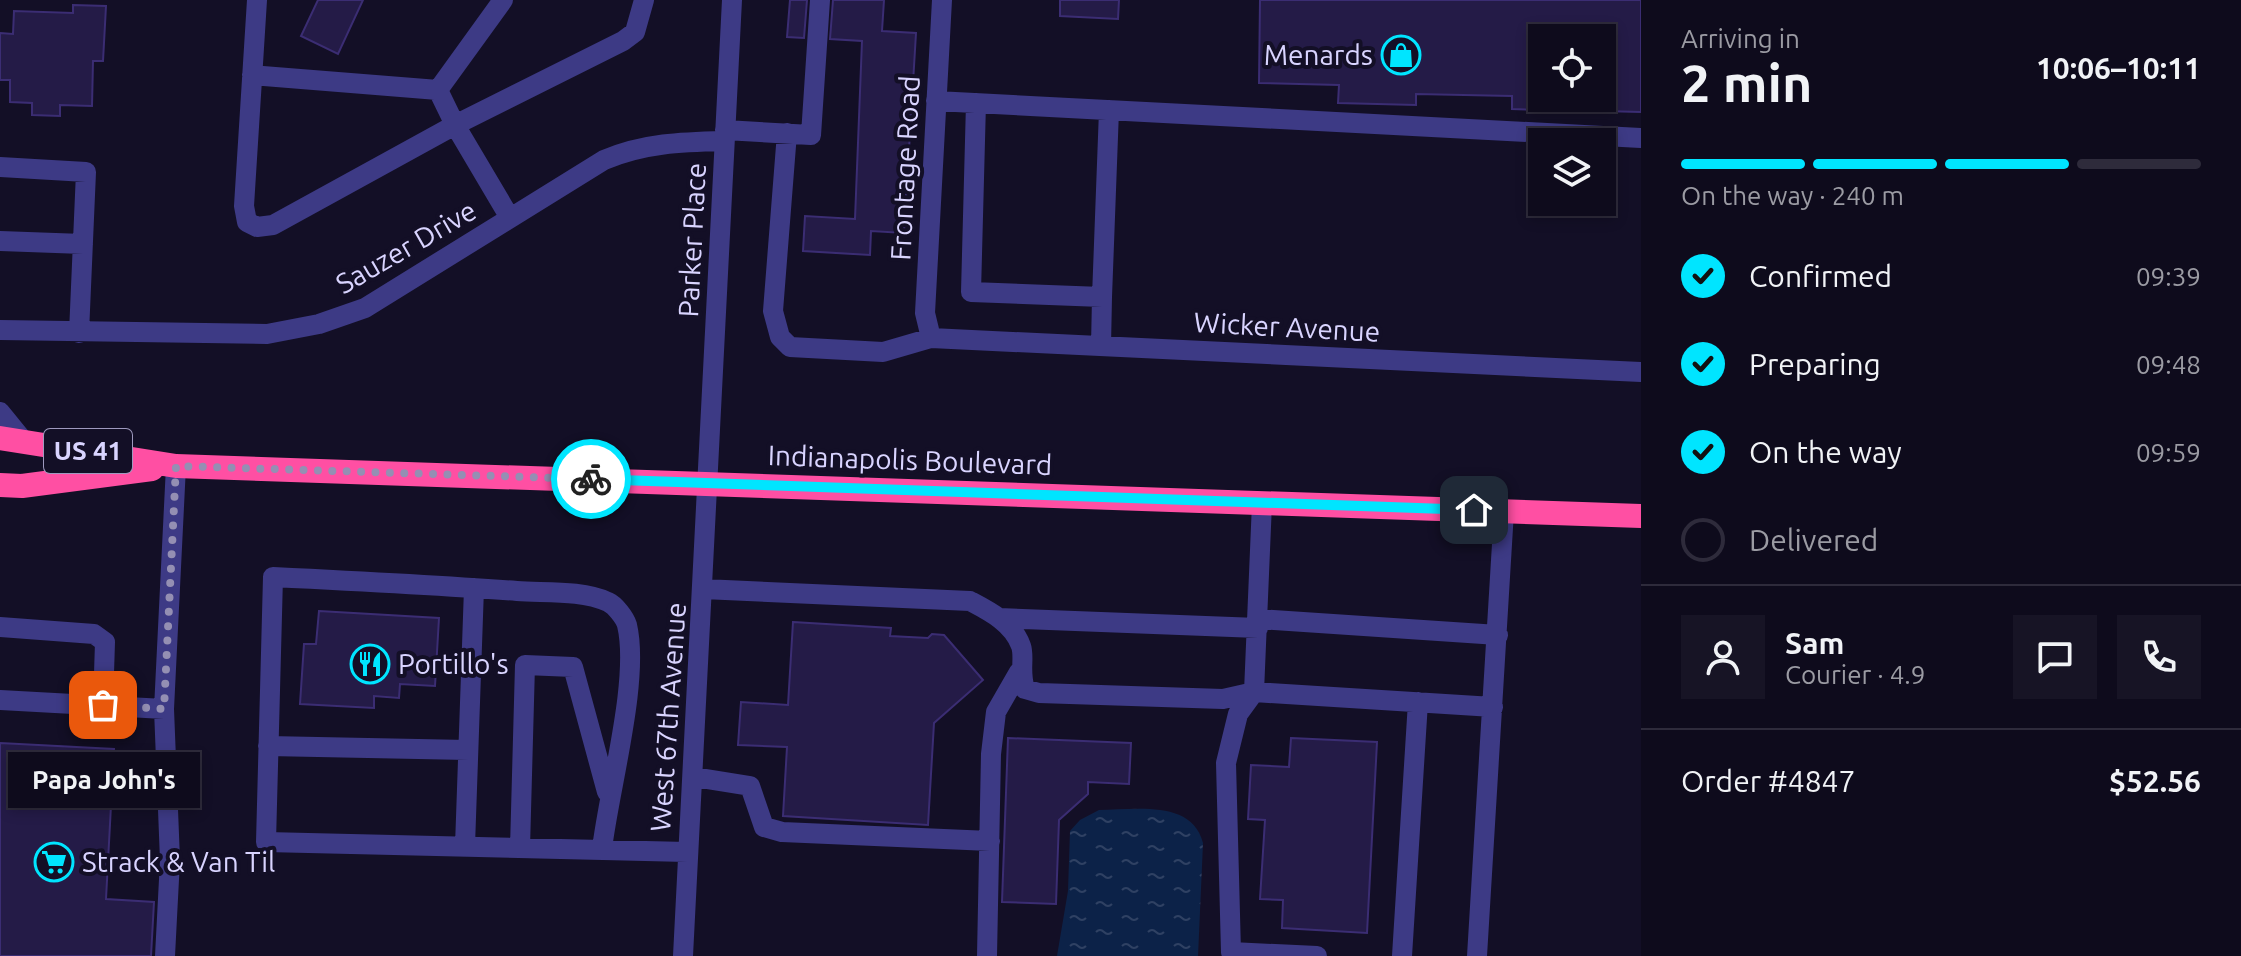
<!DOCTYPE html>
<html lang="en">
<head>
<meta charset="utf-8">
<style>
  :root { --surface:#0e0b1c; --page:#171425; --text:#f1f3f6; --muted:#9b9ba3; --line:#2e2b3b; --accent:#00e5ff }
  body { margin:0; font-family:Ubuntu,sans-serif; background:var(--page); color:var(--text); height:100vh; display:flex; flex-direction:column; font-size:30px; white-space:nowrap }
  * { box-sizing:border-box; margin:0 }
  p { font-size:26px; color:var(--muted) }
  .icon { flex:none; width:44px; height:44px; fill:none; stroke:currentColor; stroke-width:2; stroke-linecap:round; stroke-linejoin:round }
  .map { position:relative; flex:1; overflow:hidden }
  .panel { display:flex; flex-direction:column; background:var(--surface); width:600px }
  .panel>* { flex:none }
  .buttons { position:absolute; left:1528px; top:24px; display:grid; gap:16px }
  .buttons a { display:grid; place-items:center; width:88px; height:88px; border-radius:0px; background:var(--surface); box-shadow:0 4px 12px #0003,0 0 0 2px var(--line); font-size:40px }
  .pin { position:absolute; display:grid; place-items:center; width:68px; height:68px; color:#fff; margin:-34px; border-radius:16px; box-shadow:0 4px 12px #0006 }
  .courier { position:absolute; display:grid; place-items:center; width:80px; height:80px; margin:-40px; border:6px solid #00e5ff; border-radius:50%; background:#fff; color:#222; box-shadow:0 2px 10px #0007 }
  .bubble { position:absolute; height:56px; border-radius:0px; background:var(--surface); box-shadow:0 4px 12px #0003,0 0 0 2px var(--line); font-size:26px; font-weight:600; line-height:56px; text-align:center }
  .summary em { font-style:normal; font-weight:600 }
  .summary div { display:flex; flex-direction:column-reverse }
  .summary { display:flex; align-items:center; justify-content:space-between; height:136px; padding:0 40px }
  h1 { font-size:52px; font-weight:600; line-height:60px }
  .bar { display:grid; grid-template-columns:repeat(4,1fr); gap:12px 8px; align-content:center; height:96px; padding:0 40px }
  .bar i { height:10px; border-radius:6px; background:var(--line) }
  .bar .active { background:var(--accent) }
  .bar p { grid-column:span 4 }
  .line { display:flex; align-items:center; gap:20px; padding:0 40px; border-top:2px solid var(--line) }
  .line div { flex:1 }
  .round { display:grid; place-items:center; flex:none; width:84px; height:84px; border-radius:0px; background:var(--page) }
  ol { padding:0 40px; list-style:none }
  li { display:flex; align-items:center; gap:24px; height:88px }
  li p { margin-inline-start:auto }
  li .icon { padding:8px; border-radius:50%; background:var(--accent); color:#111; stroke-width:4 }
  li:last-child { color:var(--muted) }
  li i { width:44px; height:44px; border:4px solid var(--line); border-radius:50% }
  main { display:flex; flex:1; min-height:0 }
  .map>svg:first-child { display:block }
</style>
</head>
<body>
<main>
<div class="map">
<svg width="1641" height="956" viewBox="0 0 1641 956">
  <defs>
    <pattern id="water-ripples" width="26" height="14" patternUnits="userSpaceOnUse" patternTransform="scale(2)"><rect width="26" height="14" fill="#0c2248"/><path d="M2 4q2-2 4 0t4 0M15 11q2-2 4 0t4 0" fill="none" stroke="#2f4163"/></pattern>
  </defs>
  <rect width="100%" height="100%" fill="#130f26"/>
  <path fill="url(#water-ripples)" d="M1099,810C1134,810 1192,799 1203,843L1198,956H1057L1068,891L1070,831L1080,820Z"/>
  <path fill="#241b47" stroke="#3b2d73" stroke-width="2" d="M318,0H363L338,54L301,36Z
    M790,0H807L804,38L787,37Z
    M833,0H884L882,31L916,33L904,233L871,231L870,255L803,251L805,216L855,219L862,41L830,39Z
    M1060,0H1119L1118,19L1060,16Z
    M1260,0H1641V112L1602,111V38H1542V110L1512,109V96L1416,94V105L1338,103L1339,85L1259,83Z
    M73,5L106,6L103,61H93L92,106L60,105V116L32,115V103L10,102V80H0V33L13,34L14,11L73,13Z
    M319,611L439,618L435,686L400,684L399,698L374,696V708L300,704L304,644H316Z
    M793,622L891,628L890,636L928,638L932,634L944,635L983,680L934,723L928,825L783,816L787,747L738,745L741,702L788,705Z
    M1008,738L1131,743L1129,784L1088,782V794L1059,820L1056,904L1002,902Z
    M1291,738L1377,742L1367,933L1282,928L1283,900L1260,899L1265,820L1248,819L1251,765L1289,767Z
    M0,743L114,749L106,899L154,902L151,956H0Z"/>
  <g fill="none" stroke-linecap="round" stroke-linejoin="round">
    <path stroke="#3d3a85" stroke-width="20" d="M257,0L244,206L247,222L257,227L273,225L455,125L510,218
      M252,75L438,90L503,0
      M438,90L455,125L623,41L635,32L644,0
      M936,101L1641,138
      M976,103L971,292L1102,297L1101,346
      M725,130L811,135L820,0
      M787,133L773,311L780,337L790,347L883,352L931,338L1641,372
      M0,167L86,172L79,333
      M0,241L83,244
      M1102,297L1109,110
      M0,330L267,334L319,324L365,308L604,160C644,143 682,142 724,141
      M931,338L925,313L942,0
      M0,412L22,439
      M703,589L970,601C989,611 1013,623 1021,646C1025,657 1019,672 1025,689L1039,693L1223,699L1254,692L1262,503
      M999,618L1258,628
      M1258,619L1498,635
      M0,627L94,634L105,642L103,705
      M0,700L164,709L176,466
      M164,709L170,860L165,956
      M268,746L468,750
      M694,777L750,786L764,827L782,832L990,841
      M465,846L474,588
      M520,848L525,665L573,667L607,792
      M602,849C609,789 640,680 627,625C625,618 615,605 608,602C582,590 546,593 517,591C436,585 355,581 273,577L266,842L687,852
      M683,956L732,0
      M987,956L991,754L996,712L1019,672
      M1317,956L1231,952L1226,763L1238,714L1254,692L1493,707
      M1402,956L1418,702
      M1477,956L1504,511"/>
    <path stroke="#ff4fa3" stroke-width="24" d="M0,438L176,466L1641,516
      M0,485L22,486L152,469"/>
  </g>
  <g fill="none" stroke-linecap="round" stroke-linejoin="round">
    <path stroke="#948fb3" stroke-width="8" stroke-dasharray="0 14.4" d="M103,705L164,709L176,466L591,479"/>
    <path stroke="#00e5ff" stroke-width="10" d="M591,479L1474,510"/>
  </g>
  <defs>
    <symbol id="shop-ring" viewBox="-11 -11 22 22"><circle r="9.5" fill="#130f26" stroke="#00e5ff" stroke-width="1.5"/><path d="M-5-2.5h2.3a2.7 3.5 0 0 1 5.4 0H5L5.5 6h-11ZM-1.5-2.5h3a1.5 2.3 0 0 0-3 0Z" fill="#00e5ff"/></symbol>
    <symbol id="restaurant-ring" viewBox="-11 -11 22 22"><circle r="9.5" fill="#130f26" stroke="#00e5ff" stroke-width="1.5"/><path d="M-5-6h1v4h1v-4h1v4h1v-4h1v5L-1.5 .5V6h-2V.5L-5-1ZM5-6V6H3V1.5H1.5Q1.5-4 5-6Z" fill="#00e5ff"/></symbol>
    <symbol id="supermarket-ring" viewBox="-11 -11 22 22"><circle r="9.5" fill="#130f26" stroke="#00e5ff" stroke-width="1.5"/><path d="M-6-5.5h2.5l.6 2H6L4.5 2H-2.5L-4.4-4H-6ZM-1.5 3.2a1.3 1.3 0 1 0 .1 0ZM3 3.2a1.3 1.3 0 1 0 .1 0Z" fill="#00e5ff"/></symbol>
  </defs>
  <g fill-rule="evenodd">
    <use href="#shop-ring" x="1379" y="33" width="44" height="44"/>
    <use href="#restaurant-ring" x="348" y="642" width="44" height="44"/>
    <use href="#supermarket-ring" x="32" y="840" width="44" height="44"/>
  </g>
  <g text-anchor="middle" stroke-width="8" stroke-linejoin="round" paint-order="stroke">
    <rect fill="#130f26" stroke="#9e99be" stroke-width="2" x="44" y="429" width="88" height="44" rx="6"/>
    <g font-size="26" font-weight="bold" fill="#d9d4ff">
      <text x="88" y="460">US 41</text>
    </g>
    <g font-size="28" fill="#d9d4ff" stroke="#130f26" text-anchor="start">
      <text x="1373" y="65" text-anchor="end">Menards</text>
      <text x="398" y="674">Portillo's</text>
      <text x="82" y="872">Strack &amp; Van Til</text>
    </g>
    <g font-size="28" fill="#d9d4ff" stroke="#130f26">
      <text transform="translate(905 168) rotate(-87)" y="10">Frontage Road</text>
      <text transform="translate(692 240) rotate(-87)" y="10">Parker Place</text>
      <text transform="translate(406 247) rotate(-30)" y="10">Sauzer Drive</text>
      <text transform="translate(1287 327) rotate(3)" y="10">Wicker Avenue</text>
      <text transform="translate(910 460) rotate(2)" y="10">Indianapolis Boulevard</text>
      <text transform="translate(668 717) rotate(-86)" y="10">West 67th Avenue</text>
    </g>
  </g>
</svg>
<div class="buttons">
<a><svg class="icon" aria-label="locate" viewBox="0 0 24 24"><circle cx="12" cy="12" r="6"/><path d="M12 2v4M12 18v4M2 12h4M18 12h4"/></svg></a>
<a><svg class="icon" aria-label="layers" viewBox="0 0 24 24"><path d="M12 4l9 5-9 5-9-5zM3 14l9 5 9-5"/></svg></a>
</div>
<div class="pin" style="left:103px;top:705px;background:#ea580c"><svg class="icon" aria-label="bag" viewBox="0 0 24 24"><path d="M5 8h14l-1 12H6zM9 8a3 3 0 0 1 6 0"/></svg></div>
<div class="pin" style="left:1474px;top:510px;background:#1f2937"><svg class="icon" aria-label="home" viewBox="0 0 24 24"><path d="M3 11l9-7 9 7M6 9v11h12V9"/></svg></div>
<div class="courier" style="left:591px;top:479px"><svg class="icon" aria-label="bike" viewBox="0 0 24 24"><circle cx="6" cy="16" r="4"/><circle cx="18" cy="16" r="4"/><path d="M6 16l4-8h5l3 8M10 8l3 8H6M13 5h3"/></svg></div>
<div class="bubble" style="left:8px;top:752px;width:192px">Papa John's</div>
</div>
<section class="panel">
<div class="summary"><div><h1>2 min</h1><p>Arriving in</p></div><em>10:06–10:11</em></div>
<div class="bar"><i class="active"></i><i class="active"></i><i class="active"></i><i></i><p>On the way · 240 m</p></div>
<ol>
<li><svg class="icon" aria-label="check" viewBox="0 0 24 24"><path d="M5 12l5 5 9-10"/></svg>Confirmed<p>09:39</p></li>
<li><svg class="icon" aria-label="check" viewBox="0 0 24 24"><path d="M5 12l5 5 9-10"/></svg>Preparing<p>09:48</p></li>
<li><svg class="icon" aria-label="check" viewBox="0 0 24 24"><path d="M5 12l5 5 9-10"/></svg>On the way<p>09:59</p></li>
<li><i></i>Delivered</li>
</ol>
<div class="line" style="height:144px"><a class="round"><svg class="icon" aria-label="person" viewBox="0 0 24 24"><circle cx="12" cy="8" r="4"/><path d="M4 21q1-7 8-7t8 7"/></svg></a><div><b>Sam</b><p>Courier · 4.9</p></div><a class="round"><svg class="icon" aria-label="chat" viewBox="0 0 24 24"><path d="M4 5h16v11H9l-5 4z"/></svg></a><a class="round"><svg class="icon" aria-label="phone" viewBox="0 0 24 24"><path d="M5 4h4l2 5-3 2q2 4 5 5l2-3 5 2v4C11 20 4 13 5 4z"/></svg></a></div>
<div class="line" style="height:104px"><div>Order #4847</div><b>$52.56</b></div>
</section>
</main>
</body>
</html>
